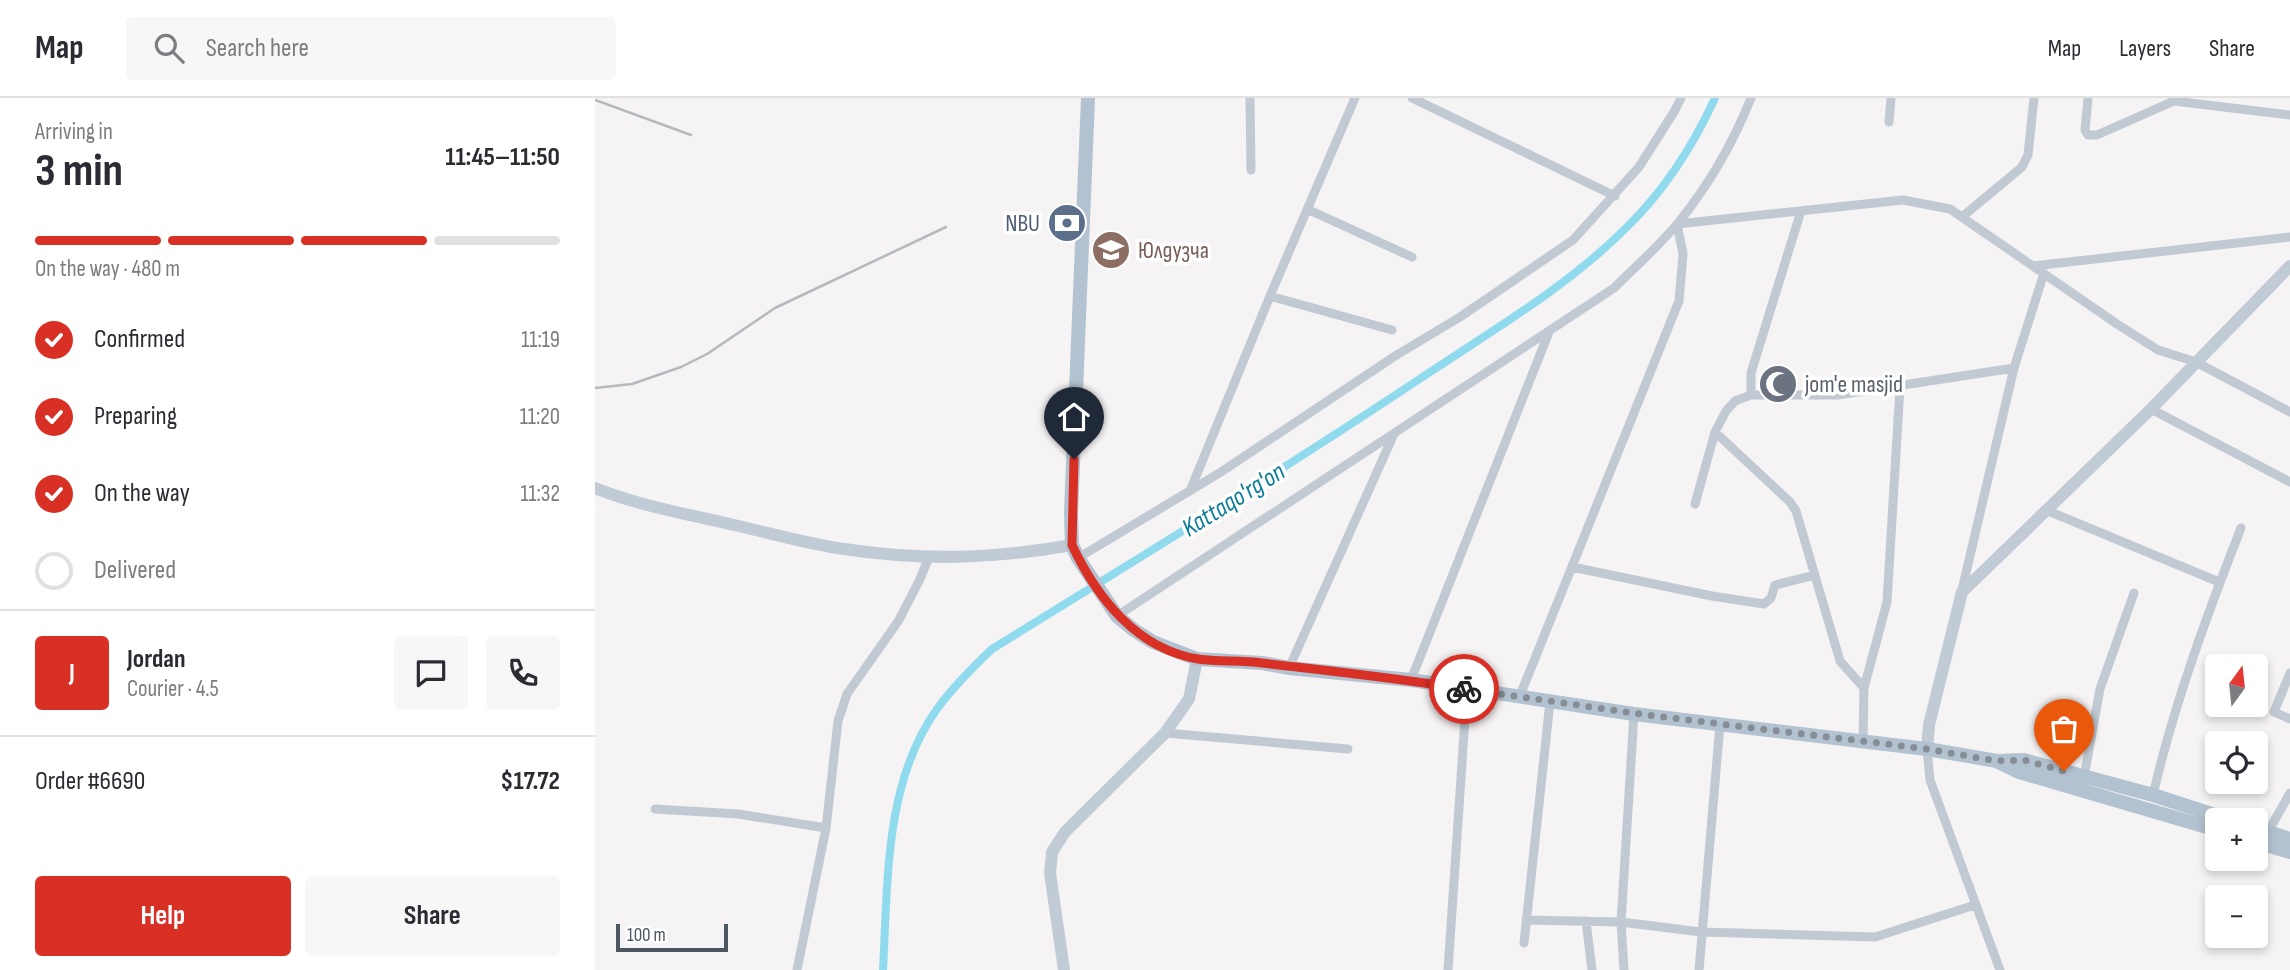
<!DOCTYPE html>
<html lang="en">
<head>
<meta charset="utf-8">
<style>
  :root { --surface:#fff; --page:#f7f7f7; --text:#2b2b33; --muted:#7c7c81; --line:#e1e1e2; --accent:#d93025 }
  body { margin:0; font-family:"Sofia Sans Condensed",sans-serif; background:var(--page); color:var(--text); height:100vh; display:flex; flex-direction:column; font-size:26px; white-space:nowrap }
  * { box-sizing:border-box; margin:0 }
  p { font-size:23px; color:var(--muted) }
  .icon { flex:none; width:38px; height:38px; fill:none; stroke:currentColor; stroke-width:2; stroke-linecap:round; stroke-linejoin:round }
  .map { position:relative; flex:1; overflow:hidden }
  .panel { display:flex; flex-direction:column; background:var(--surface); width:595px }
  .panel>* { flex:none }
  .needle { width:46px; rotate:15deg }
  .fabs { position:absolute; left:1610px; top:556px; display:grid; gap:14px }
  .fabs a { display:grid; place-items:center; width:63px; height:63px; border-radius:7px; background:var(--surface); box-shadow:0 4px 10px #0003; font-size:35px }
  .scale { position:absolute; left:21px; bottom:18px; width:112px; box-sizing:border-box; padding-left:7px; border:4px solid #4a5661; border-top:0; font-size:19px; line-height:24px; white-space:nowrap; color:#4a5661; -webkit-text-stroke:5px #fff; paint-order:stroke }
  .pin { position:absolute; display:grid; place-items:center; width:60px; height:60px; color:#fff; margin:-72px -30px; border-radius:50% 50% 50% 0; rotate:-45deg; box-shadow:0 0 7px #0007 }
  .pin .icon { rotate:45deg }
  .courier { position:absolute; display:grid; place-items:center; width:70px; height:70px; margin:-35px; border:5px solid #d93025; border-radius:50%; background:#fff; color:#222; box-shadow:0 2px 9px #0007 }
  .overview em { font-style:normal; font-weight:700 }
  .overview div { display:flex; flex-direction:column-reverse }
  .overview { display:flex; align-items:center; justify-content:space-between; height:119px; padding:0 35px }
  h1 { font-size:46px; font-weight:700; line-height:52px }
  .bar { display:grid; grid-template-columns:repeat(4,1fr); gap:10px 7px; align-content:center; height:84px; padding:0 35px }
  .bar i { height:9px; border-radius:5px; background:var(--line) }
  .bar .selected { background:var(--accent) }
  .bar p { grid-column:span 4 }
  .line { display:flex; align-items:center; gap:18px; padding:0 35px; border-top:2px solid var(--line) }
  .line div { flex:1 }
  .round { display:grid; place-items:center; flex:none; width:74px; height:74px; border-radius:7px; background:var(--page) }
  ol { padding:0 35px; list-style:none }
  li { display:flex; align-items:center; gap:21px; height:77px }
  li p { margin-inline-start:auto }
  li .icon { padding:7px; border-radius:50%; background:var(--accent); color:#fff; stroke-width:4 }
  li:last-child { color:var(--muted) }
  li i { width:38px; height:38px; border:4px solid var(--line); border-radius:50% }
  .primary-button { display:flex; gap:14px; margin-top:auto; padding:14px 35px }
  .primary-button a { flex:1; height:80px; border-radius:7px; background:var(--accent); color:#fff; font-size:28px; font-weight:700; line-height:80px; text-align:center }
  .primary-button a+a { background:var(--page); color:var(--text) }
  header { display:flex; align-items:center; gap:42px; box-sizing:border-box; height:98px; padding:0 35px; background:var(--surface); border-bottom:2px solid var(--line) }
  header strong { font-size:33px }
  nav { display:flex; gap:38px; margin-inline-start:auto; font-size:24px }
  .search { width:490px; height:63px; background:var(--page); display:flex; align-items:center; gap:18px; box-sizing:border-box; padding:0 24px; border-radius:7px; color:var(--muted); font-size:26px }
  main { display:flex; flex:1; min-height:0 }
  .map>svg:first-child { display:block }
</style>
</head>
<body>
<header>
<strong>Map</strong>
<div class="search"><svg class="icon" aria-label="search" viewBox="0 0 24 24"><circle cx="10" cy="10" r="6"/><path d="M15 15l6 6"/></svg>Search here</div>
<nav><a>Map</a><a>Layers</a><a>Share</a></nav>
</header>
<main>
<section class="panel">
<div class="overview"><div><h1>3 min</h1><p>Arriving in</p></div><em>11:45–11:50</em></div>
<div class="bar"><i class="selected"></i><i class="selected"></i><i class="selected"></i><i></i><p>On the way · 480 m</p></div>
<ol>
<li><svg class="icon" aria-label="check" viewBox="0 0 24 24"><path d="M5 12l5 5 9-10"/></svg>Confirmed<p>11:19</p></li>
<li><svg class="icon" aria-label="check" viewBox="0 0 24 24"><path d="M5 12l5 5 9-10"/></svg>Preparing<p>11:20</p></li>
<li><svg class="icon" aria-label="check" viewBox="0 0 24 24"><path d="M5 12l5 5 9-10"/></svg>On the way<p>11:32</p></li>
<li><i></i>Delivered</li>
</ol>
<div class="line" style="height:126px"><b class="round" style="background:var(--accent);color:#fff">J</b><div><b>Jordan</b><p>Courier · 4.5</p></div><a class="round"><svg class="icon" aria-label="chat" viewBox="0 0 24 24"><path d="M4 5h16v11H9l-5 4z"/></svg></a><a class="round"><svg class="icon" aria-label="phone" viewBox="0 0 24 24"><path d="M5 4h4l2 5-3 2q2 4 5 5l2-3 5 2v4C11 20 4 13 5 4z"/></svg></a></div>
<div class="line" style="height:91px"><div>Order #6690</div><b>$17.72</b></div>
<div class="primary-button"><a>Help</a><a>Share</a></div>
</section>
<div class="map">
<svg width="1695" height="872" viewBox="0 0 1695 872">
  <rect width="100%" height="100%" fill="#f5f3f3"/>
  <g fill="none" stroke-linecap="round" stroke-linejoin="round">
    <path stroke="#90daee" stroke-width="8" d="M288,872C293,785 289,685 342,611C358,589 377,570 397,551C541,462 685,374 826,280C896,233 971,190 1031,130C1068,94 1098,48 1120,0"/>
    <path stroke="#c1cad2" stroke-width="9" d="M655,0L656,72
      M817,0L1020,98
      M1493,0L1490,32L1493,37H1502L1579,3L1695,17
      M1294,24L1296,0
      M712,111L817,159
      M1367,119L1427,69L1433,57L1439,0
      M1438,168L1695,139
      M675,198L797,232
      M1156,297V275L1206,113
      M1556,311L1695,384
      M1120,334L1195,404L1201,413L1245,563L1269,590L1268,644
      M595,393L675,198L760,0
      M1100,406L1120,334L1131,313L1140,303L1156,297H1243L1419,270
      M1451,412L1624,484
      M483,460L626,374L800,258L865,219L978,142L1044,69L1079,14L1086,0
      M977,469L1117,498L1169,506L1176,500L1180,487L1220,477
      M1367,492L1419,270L1449,175
      M522,518L1019,190C1040,169 1064,148 1083,125C1114,87 1138,45 1156,0
      M694,570L799,336
      M1695,575L1679,614L1695,621
      M816,582L954,234
      M1269,590L1292,504L1305,289
      M924,600L1084,203L1088,156L1082,126L1308,102L1355,111L1522,226L1563,252L1601,264L1695,314
      M570,635L753,651
      M1332,651L1335,682L1405,872
      M1489,679L1505,591L1539,495
      M1558,697C1579,606 1612,517 1646,430
      M60,711L143,716L231,730
      M1673,734L1695,695
      M931,822L1026,824L1106,834L1280,839L1380,807
      M991,823L997,872
      M929,845L955,604
      M202,872L231,730L243,623L252,596L304,522L325,481L334,459
      M853,872L872,591
      M1029,872L1026,824L1039,616
      M1104,872L1125,626"/>
    <path stroke="#c1cbd6" stroke-width="12" d="M0,390C45,408 92,416 139,427C175,435 212,446 249,451C329,463 398,461 477,447
      M1332,651L1334,627L1367,494L1556,311L1695,168
      M469,872L455,775L457,754L470,734L570,635L594,601L602,561"/>
    <path stroke="#b3c2d1" stroke-width="14" d="M493,0L476,415L477,447L483,460L522,518L539,532L558,544L602,561L667,565L694,570L816,582L1039,616L1332,651L1402,663L1429,662L1558,697L1638,723
      M1403,664L1424,674L1622,732
      M1661,730L1695,741
      M1661,744L1695,754"/>
    <path stroke="#b5b8bd" stroke-width="2.5" d="M0,2L96,37
      M0,290L37,286L86,269L112,256L180,210L351,129"/>
  </g>
  <g fill="none" stroke-linecap="round" stroke-linejoin="round">
    <path stroke="#868d94" stroke-width="7" stroke-dasharray="0 12.6" d="M869,591L1060,618L1332,651L1402,663L1429,662L1469,673"/>
    <path stroke="#d93025" stroke-width="9" d="M479,361L477,447C502,500 542,551 603,561C624,564 646,562 667,565C735,573 802,580 869,591"/>
  </g>
  <defs>
    <symbol id="bank-disc" viewBox="-11 -11 22 22"><circle r="9.5" fill="#5c6f8a" stroke="#fff"/><path d="M-6-4H6V4H-6ZM0-2.3a2.3 2.3 0 1 0 0 4.6a2.3 2.3 0 1 0 0-4.6Z" fill="#fff"/></symbol>
    <symbol id="school-disc" viewBox="-11 -11 22 22"><circle r="9.5" fill="#8d6e63" stroke="#fff"/><path d="M0-5L7-2L0 1L-7-2ZM-4 1L0 2.5L4 1V4Q0 6-4 4Z" fill="#fff"/></symbol>
    <symbol id="mosque-disc" viewBox="-11 -11 22 22"><circle r="9.5" fill="#6b7280" stroke="#fff"/><path d="M3.5-4.9A6 6 0 1 0 3.5 4.9A5 5 0 1 1 3.5-4.9Z" fill="#fff"/></symbol>
  </defs>
  <g fill-rule="evenodd">
    <use href="#bank-disc" x="450" y="103" width="44" height="44"/>
    <use href="#school-disc" x="494" y="130" width="44" height="44"/>
    <use href="#mosque-disc" x="1161" y="264" width="44" height="44"/>
  </g>
  <g text-anchor="middle" stroke-width="7" stroke-linejoin="round" paint-order="stroke">
    <g font-size="24" fill="#4e5e75" stroke="#fff" text-anchor="end">
      <text x="445" y="133">NBU</text>
    </g>
    <g font-size="24" fill="#785e54" stroke="#fff" text-anchor="start">
      <text x="543" y="160">Юлдузча</text>
    </g>
    <g font-size="24" fill="#5b616d" stroke="#fff" text-anchor="start">
      <text x="1210" y="294">jom'e masjid</text>
    </g>
    <g font-size="26" font-style="italic" fill="#0c7c9b" stroke="#fff">
      <text transform="translate(638 401) rotate(-32)" y="9">Kattaqo'rg'on</text>
    </g>
  </g>
</svg>
<div class="fabs">
<a><svg class="needle" viewBox="-14 -14 28 28"><path d="M0-13l5 13h-10z" fill="#e53935"/><path d="M0 13l5-13h-10z" fill="#7c7c81"/></svg></a>
<a><svg class="icon" aria-label="locate" viewBox="0 0 24 24"><circle cx="12" cy="12" r="6"/><path d="M12 2v4M12 18v4M2 12h4M18 12h4"/></svg></a>
<a>+</a>
<a>−</a>
</div>
<div class="scale">100 m</div>
<div class="pin" style="left:1469px;top:673px;background:#ea580c"><svg class="icon" aria-label="bag" viewBox="0 0 24 24"><path d="M5 8h14l-1 12H6zM9 8a3 3 0 0 1 6 0"/></svg></div>
<div class="pin" style="left:479px;top:361px;background:#1f2937"><svg class="icon" aria-label="home" viewBox="0 0 24 24"><path d="M3 11l9-7 9 7M6 9v11h12V9"/></svg></div>
<div class="courier" style="left:869px;top:591px"><svg class="icon" aria-label="bike" viewBox="0 0 24 24"><circle cx="6" cy="16" r="4"/><circle cx="18" cy="16" r="4"/><path d="M6 16l4-8h5l3 8M10 8l3 8H6M13 5h3"/></svg></div>
</div>
</main>
</body>
</html>
